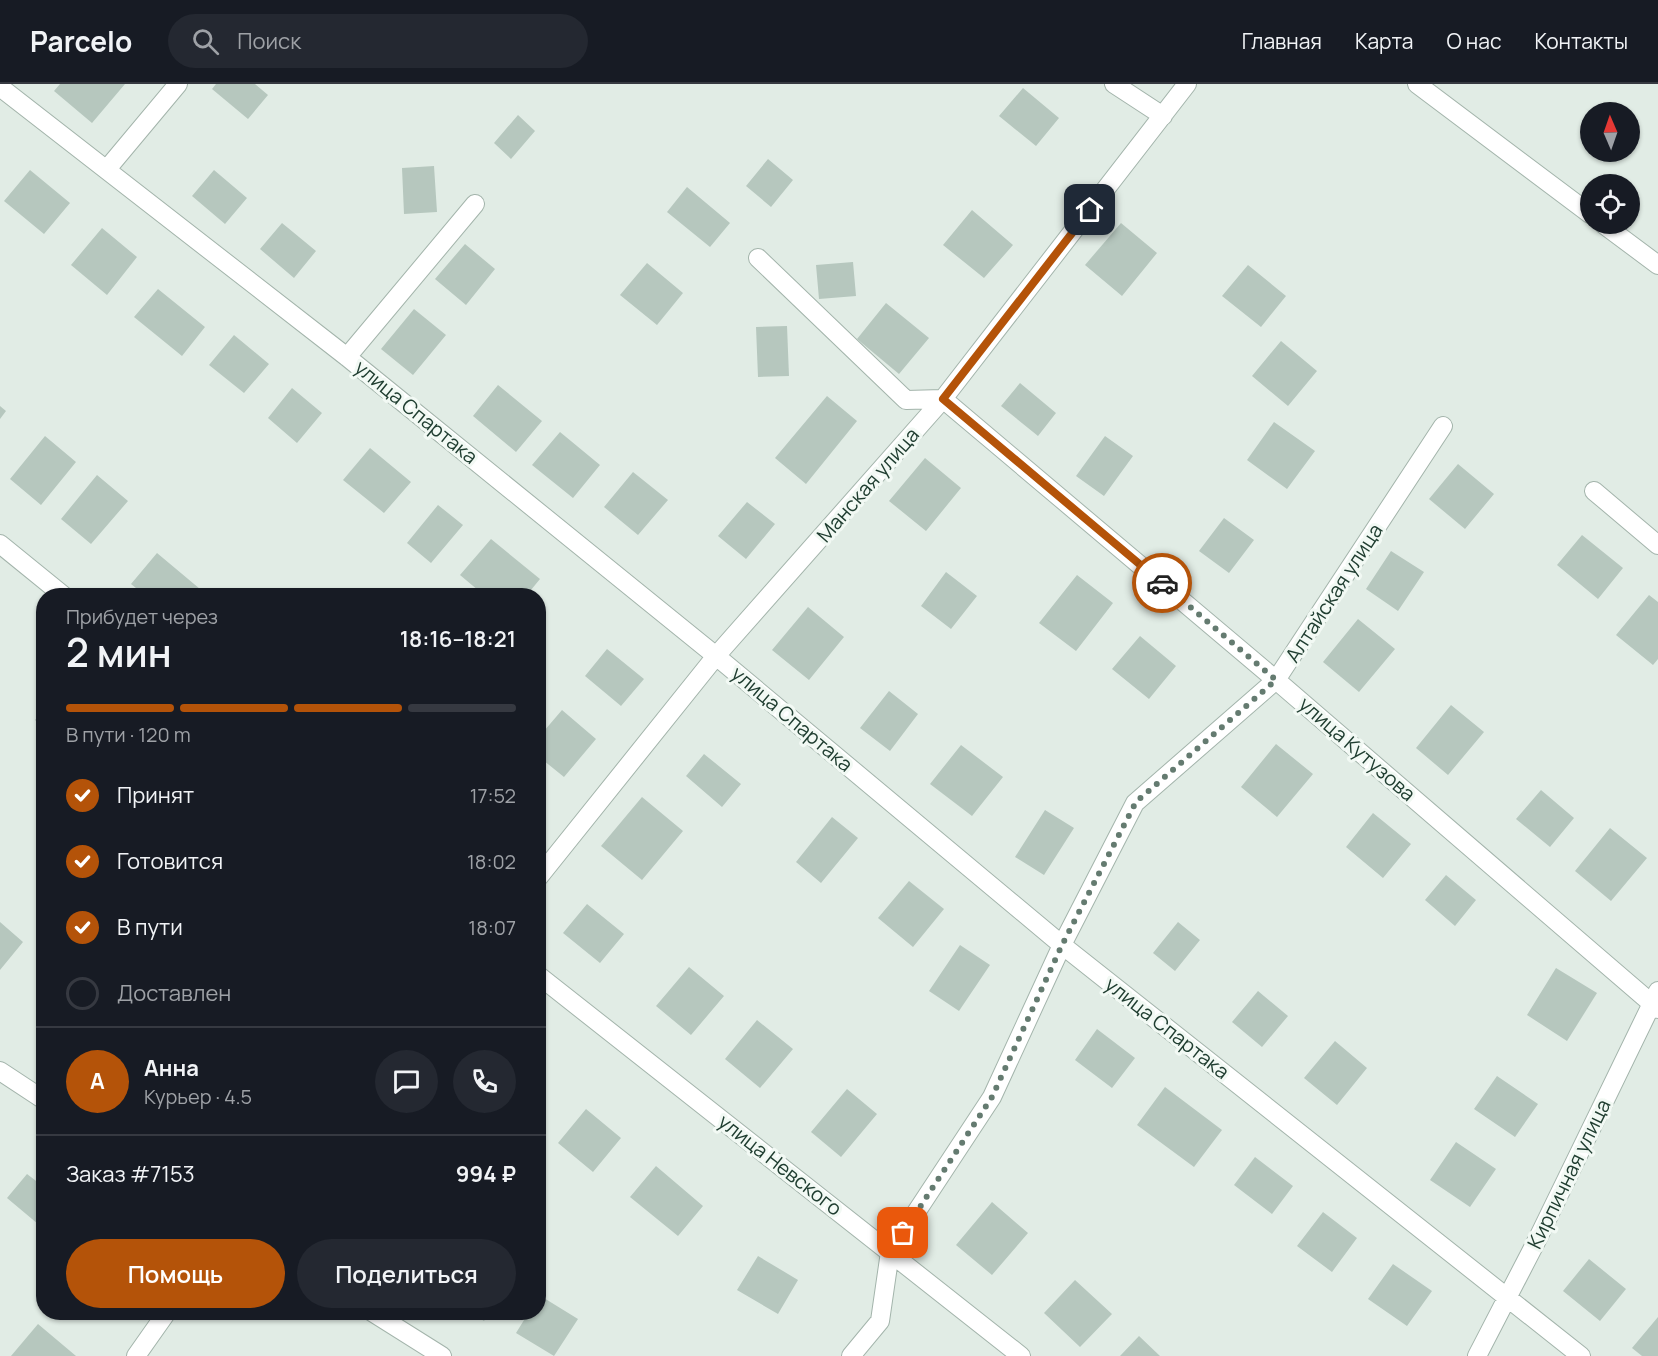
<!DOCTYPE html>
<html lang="ru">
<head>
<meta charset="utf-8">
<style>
  :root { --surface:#171b24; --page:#242831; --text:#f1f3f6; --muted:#9ea1a6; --line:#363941; --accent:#b45309 }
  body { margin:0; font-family:Manrope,sans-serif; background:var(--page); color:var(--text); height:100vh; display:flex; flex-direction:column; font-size:22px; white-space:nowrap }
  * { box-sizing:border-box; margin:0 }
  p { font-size:20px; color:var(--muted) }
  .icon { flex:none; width:33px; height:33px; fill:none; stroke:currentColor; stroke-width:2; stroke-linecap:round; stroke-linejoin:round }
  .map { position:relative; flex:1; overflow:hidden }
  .details { position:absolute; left:36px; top:504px; width:510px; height:732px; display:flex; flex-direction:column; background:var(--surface); border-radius:24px; box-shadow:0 2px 4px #0004 }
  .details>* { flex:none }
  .needle { width:39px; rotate:358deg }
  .fabs { position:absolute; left:1580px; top:18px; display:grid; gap:12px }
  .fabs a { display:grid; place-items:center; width:60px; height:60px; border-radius:50%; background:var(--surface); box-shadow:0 2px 4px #0004; font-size:30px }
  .pin { position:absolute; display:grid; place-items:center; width:51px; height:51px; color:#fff; margin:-26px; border-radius:12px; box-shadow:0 3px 9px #0006 }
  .courier { position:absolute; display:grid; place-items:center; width:60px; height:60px; margin:-30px; border:4px solid #b45309; border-radius:50%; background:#fff; color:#222; box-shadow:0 2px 8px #0007 }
  .overview em { font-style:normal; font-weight:600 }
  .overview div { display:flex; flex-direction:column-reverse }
  .overview { display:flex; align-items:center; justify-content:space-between; height:102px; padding:0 30px }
  h1 { font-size:39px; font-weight:600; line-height:45px }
  .bar { display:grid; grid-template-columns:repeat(4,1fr); gap:9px 6px; align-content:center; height:72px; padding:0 30px }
  .bar i { height:8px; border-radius:4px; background:var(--line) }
  .bar .on { background:var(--accent) }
  .bar p { grid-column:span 4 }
  .line { display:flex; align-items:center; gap:15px; padding:0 30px; border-top:2px solid var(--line) }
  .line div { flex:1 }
  .round { display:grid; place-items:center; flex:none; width:63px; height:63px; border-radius:32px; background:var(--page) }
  ol { padding:0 30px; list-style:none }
  li { display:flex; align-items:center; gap:18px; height:66px }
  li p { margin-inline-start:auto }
  li .icon { padding:6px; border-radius:50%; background:var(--accent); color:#fff; stroke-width:4 }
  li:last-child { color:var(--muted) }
  li i { width:33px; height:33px; border:3px solid var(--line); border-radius:50% }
  .primary-button { display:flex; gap:12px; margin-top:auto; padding:12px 30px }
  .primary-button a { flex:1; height:69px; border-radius:36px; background:var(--accent); color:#fff; font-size:24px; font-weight:600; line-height:69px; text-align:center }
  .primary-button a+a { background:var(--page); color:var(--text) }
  header { display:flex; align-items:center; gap:36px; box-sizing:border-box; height:84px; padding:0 30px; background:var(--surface); border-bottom:2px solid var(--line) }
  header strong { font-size:28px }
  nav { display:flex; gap:33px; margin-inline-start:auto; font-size:21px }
  .search { width:420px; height:54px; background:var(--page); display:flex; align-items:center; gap:15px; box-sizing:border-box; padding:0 21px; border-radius:33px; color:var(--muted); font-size:22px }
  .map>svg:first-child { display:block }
</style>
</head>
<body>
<header>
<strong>Parcelo</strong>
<div class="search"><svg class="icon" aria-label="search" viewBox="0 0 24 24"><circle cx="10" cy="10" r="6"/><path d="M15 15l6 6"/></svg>Поиск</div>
<nav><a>Главная</a><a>Карта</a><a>О нас</a><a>Контакты</a></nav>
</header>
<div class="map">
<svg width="1658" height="1272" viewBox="0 0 1658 1272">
  <rect width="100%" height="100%" fill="#e1ece5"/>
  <path fill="#b6c7be" d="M60,0H125L92,39L54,7Z
    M216,0H255L268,11L248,35L212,5Z
    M1023,4L1059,34L1036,62L999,32Z
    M518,31L535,47L511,75L494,59Z
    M768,75L793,96L771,123L746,102Z
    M434,82L437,128L404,130L402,84Z
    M30,86L70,119L44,150L4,117Z
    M214,86L247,114L225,140L192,112Z
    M687,103L730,139L710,163L667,128Z
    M972,126L1013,161L984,194L943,161Z
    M282,139L316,167L294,194L260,165Z
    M1121,139L1157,169L1122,212L1085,181Z
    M102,144L137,173L107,211L71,181Z
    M465,160L495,185L466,221L435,195Z
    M853,178L856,212L819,215L816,181Z
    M647,179L683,209L657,241L620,211Z
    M1248,181L1286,212L1261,243L1222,212Z
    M158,205L205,243L182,272L134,233Z
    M886,219L929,254L899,290L857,255Z
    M414,225L446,251L413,291L381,265Z
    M787,242L789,292L758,293L756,243Z
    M234,251L269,280L244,309L209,281Z
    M1281,257L1317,287L1288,322L1252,292Z
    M1020,299L1056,329L1038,352L1001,322Z
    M498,301L542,337L516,368L473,332Z
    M292,304L322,329L297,359L268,334Z
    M827,312L857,337L806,400L775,374Z
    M0,322L6,327L0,335Z
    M1274,338L1315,367L1287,405L1247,376Z
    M560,348L600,381L573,414L532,381Z
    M45,352L76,378L41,421L10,395Z
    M1105,352L1133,372L1104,412L1076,392Z
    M370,364L411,398L384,429L343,396Z
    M925,374L961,404L926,447L889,417Z
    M1458,380L1494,410L1465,445L1429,415Z
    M633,388L668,416L638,451L604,423Z
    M97,391L128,417L91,460L61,435Z
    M747,418L775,440L746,475L718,452Z
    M438,421L463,441L431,479L407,459Z
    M1224,434L1254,456L1229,489L1199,467Z
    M1582,451L1623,484L1598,515L1557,481Z
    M491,455L540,495L526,512H485L460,491Z
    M1391,467L1424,488L1398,527L1366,505Z
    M157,469L200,505L195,512H146L131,500Z
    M946,488L977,512L951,545L921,522Z
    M1077,491L1113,519L1076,567L1039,539Z
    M1649,511L1658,518V575L1653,581L1616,551Z
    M808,523L844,553L809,596L772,566Z
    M1358,535L1395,565L1359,608L1323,578Z
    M1140,552L1176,582L1149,615L1112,585Z
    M607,565L644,595L621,622L585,592Z
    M889,607L918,630L890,667L860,644Z
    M1451,621L1484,648L1448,691L1416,664Z
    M44,626V644L35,636Z
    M562,626L596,655L564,693L538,672V654Z
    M1276,660L1313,690L1277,733L1241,703Z
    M961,661L1003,693L972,732L930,700Z
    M704,670L741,700L722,723L686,692Z
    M1541,706L1574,734L1550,763L1516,735Z
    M642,713L683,747L642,796L601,762Z
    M1045,726L1074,744L1044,791L1015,773Z
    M1373,729L1411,760L1383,794L1346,763Z
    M832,733L858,754L821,799L796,778Z
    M1610,744L1647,774L1611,817L1575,787Z
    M1446,791L1476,816L1455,842L1425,816Z
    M909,797L944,825L913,863L878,834Z
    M587,820L624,850L600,879L563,849Z
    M0,838L23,858L0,886Z
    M1178,838L1200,856L1175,887L1153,869Z
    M960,861L990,881L959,927L929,907Z
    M689,883L724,912L691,951L656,922Z
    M1556,884L1597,909L1567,957L1527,931Z
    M1258,907L1288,932L1262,963L1232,938Z
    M757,936L793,965L760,1004L725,975Z
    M1097,945L1135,974L1112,1004L1075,976Z
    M1335,957L1367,984L1337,1021L1304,994Z
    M1497,992L1538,1020L1515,1053L1474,1025Z
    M1165,1003L1222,1046L1194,1083L1137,1041Z
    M847,1005L877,1030L841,1073L811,1048Z
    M586,1025L621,1054L593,1088L558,1059Z
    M1456,1058L1496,1085L1470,1123L1430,1096Z
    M1255,1073L1293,1102L1272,1130L1234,1101Z
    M656,1082L703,1122L678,1152L630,1113Z
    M27,1090L44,1103V1133L38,1140L7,1114Z
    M992,1118L1028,1149L992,1191L956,1161Z
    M1323,1128L1357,1154L1332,1188L1297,1162Z
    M758,1172L798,1196L778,1230L737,1206Z
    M1589,1175L1626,1205L1600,1237L1563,1207Z
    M1393,1180L1432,1207L1407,1242L1368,1215Z
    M1075,1196L1112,1230L1080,1263L1044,1229Z
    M539,1211L578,1235L554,1272L516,1249L529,1228H538Z
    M471,1228H490L484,1237Z
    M1658,1233V1272H1642L1632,1264Z
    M38,1240L76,1272H11Z
    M1139,1252L1160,1272H1120Z"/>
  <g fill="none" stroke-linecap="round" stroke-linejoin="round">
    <defs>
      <path id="minor" d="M1114,0L1163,32
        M1417,0L1590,130
        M0,3L347,273L716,572L1062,861L1581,1272
        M107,85L178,0
        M1603,140L1658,181
        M758,174L906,316L943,315L1276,596L1658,925
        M347,273L475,120
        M1594,407L1658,461
        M0,460L64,512
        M538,794L716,572L943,315L1187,0
        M538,891L1021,1272
        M0,987L44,1016
        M372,1228L442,1272
        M136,1272L167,1228
        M851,1272L880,1237L890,1168L992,1013L1062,861L1135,719L1276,596L1443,342
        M1477,1272L1537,1156L1658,907"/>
    </defs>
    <use href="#minor" stroke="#a3b4ab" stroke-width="20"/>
    <use href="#minor" stroke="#fff" stroke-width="18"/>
  </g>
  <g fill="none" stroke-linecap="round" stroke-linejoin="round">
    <path stroke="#647b70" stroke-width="6" stroke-dasharray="0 10.8" d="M903,1149L992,1013L1062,861L1136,718L1276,596L1162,499"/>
    <path stroke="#b45309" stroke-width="8" d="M1090,126L943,315L1162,499"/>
  </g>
  <g text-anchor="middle" stroke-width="6" stroke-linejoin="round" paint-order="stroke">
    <g font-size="20" fill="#203e31" stroke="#f2f9f4">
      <text transform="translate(416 328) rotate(39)" y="7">улица Спартака</text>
      <text transform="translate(868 401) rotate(-49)" y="7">Манская улица</text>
      <text transform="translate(1334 509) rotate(-57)" y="7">Алтайская улица</text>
      <text transform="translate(792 635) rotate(40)" y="7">улица Спартака</text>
      <text transform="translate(1357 665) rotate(41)" y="7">улица Кутузова</text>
      <text transform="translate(1167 944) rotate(38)" y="7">улица Спартака</text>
      <text transform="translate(780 1081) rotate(38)" y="7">улица Невского</text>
      <text transform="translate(1569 1090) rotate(-64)" y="7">Кирпичная улица</text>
    </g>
  </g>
</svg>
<div class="fabs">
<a><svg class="needle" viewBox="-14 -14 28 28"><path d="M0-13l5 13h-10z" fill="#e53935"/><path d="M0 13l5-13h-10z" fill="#9ea1a6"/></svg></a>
<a><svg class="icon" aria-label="locate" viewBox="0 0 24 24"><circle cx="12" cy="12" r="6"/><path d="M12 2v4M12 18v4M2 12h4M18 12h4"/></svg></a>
</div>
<div class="pin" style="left:903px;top:1149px;background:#ea580c"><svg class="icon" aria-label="bag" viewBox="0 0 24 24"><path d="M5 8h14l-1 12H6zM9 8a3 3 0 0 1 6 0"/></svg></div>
<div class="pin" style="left:1090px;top:126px;background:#1f2937"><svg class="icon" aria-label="home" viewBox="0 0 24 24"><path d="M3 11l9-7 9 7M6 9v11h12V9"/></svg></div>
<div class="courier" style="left:1162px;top:499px"><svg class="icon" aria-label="car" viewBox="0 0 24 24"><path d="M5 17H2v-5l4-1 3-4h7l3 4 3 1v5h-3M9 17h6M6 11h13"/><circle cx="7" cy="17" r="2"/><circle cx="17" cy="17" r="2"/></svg></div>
<section class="details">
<div class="overview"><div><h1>2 мин</h1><p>Прибудет через</p></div><em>18:16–18:21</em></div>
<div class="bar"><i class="on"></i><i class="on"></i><i class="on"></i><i></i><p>В пути · 120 m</p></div>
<ol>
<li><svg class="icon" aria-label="check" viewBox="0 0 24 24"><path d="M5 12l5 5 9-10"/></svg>Принят<p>17:52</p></li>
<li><svg class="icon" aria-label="check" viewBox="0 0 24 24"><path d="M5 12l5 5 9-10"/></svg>Готовится<p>18:02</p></li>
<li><svg class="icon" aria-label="check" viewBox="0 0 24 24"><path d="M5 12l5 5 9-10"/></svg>В пути<p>18:07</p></li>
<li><i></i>Доставлен</li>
</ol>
<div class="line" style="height:108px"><b class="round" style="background:var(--accent);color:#fff">А</b><div><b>Анна</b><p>Курьер · 4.5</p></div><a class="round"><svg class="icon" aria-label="chat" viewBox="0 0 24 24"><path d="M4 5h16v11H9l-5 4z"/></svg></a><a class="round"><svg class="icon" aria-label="phone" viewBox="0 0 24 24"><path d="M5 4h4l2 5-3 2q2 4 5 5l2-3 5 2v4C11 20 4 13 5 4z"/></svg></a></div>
<div class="line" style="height:78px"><div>Заказ #7153</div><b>994 ₽</b></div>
<div class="primary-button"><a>Помощь</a><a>Поделиться</a></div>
</section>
</div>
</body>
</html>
